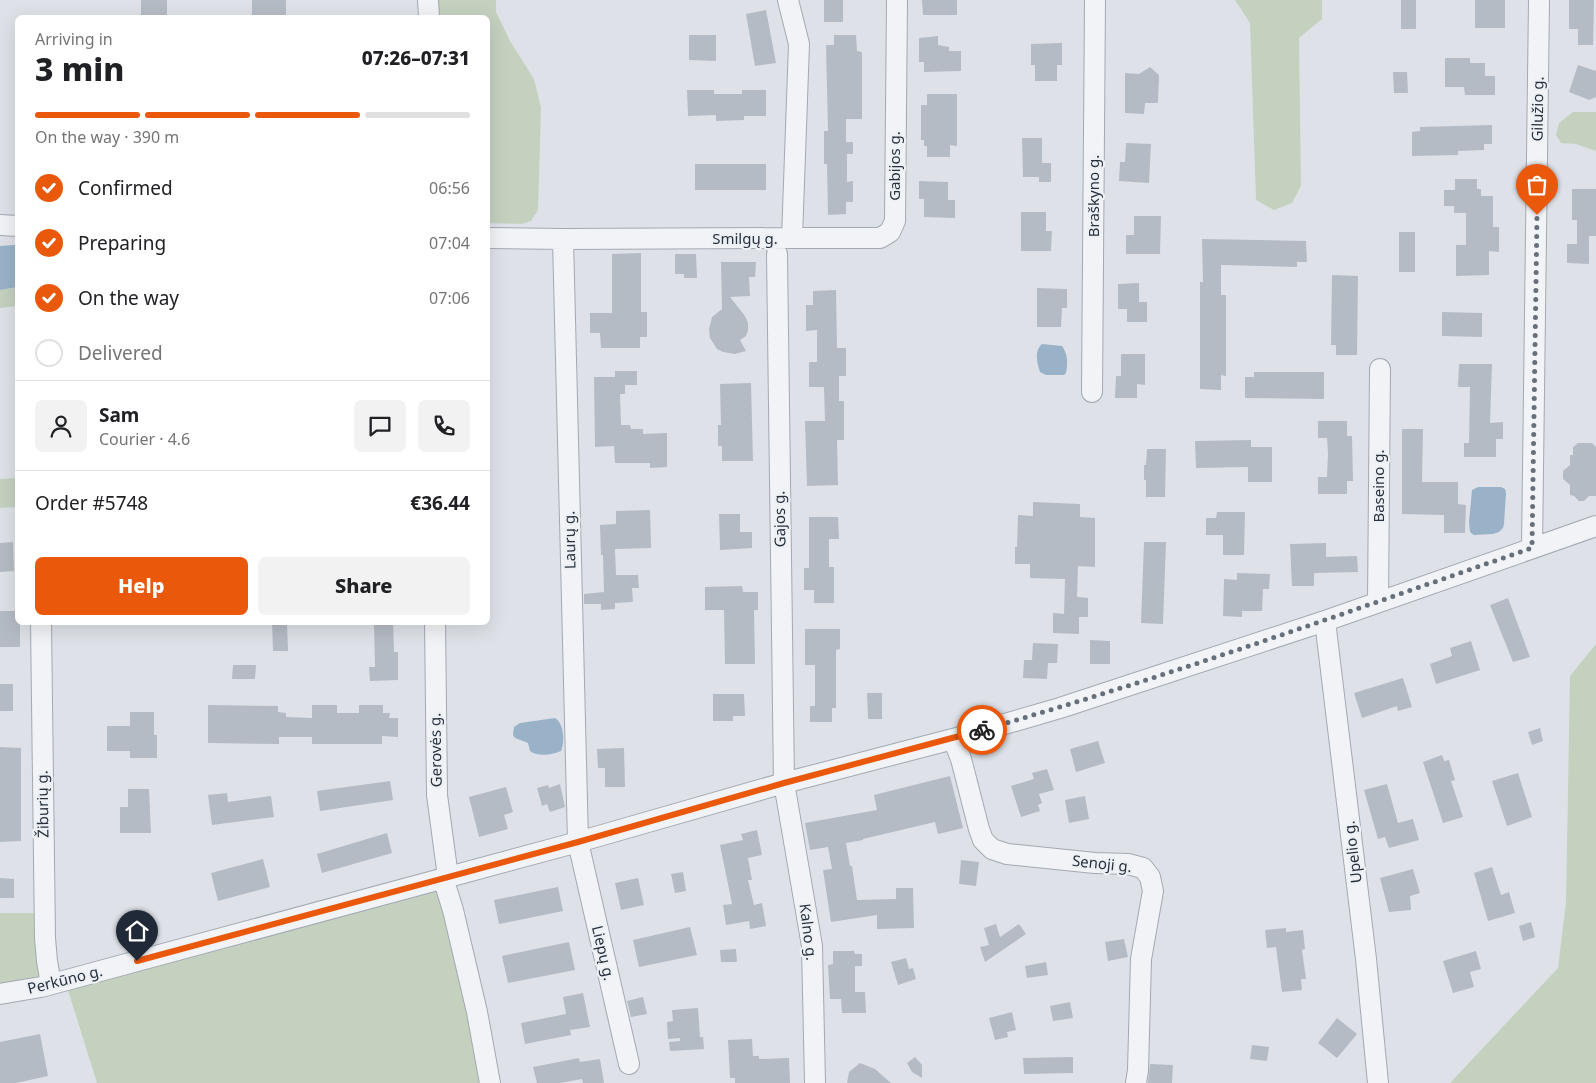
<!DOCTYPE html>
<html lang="en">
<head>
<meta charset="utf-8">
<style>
  :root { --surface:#fff; --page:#f2f2f2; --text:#202124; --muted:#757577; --line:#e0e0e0; --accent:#ea580c }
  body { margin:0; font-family:"Noto Sans",sans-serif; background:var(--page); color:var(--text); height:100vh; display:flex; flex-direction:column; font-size:19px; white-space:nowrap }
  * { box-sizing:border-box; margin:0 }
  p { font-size:16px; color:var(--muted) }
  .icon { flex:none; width:28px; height:28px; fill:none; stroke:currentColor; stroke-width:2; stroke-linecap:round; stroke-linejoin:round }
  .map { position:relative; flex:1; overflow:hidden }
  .sheet { position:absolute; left:15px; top:15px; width:475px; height:610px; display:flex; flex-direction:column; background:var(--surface); border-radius:8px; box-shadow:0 5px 20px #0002 }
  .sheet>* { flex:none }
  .pin { position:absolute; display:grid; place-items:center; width:42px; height:42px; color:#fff; margin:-51px -21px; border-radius:50% 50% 50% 0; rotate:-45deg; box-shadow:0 0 5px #0007 }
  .pin .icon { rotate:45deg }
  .courier { position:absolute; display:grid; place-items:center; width:50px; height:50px; margin:-25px; border:4px solid #ea580c; border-radius:50%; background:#fff; color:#222; box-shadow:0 1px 6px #0007 }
  .headline em { font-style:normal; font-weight:800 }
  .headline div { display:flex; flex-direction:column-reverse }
  .headline { display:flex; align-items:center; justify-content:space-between; height:85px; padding:0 20px }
  h1 { font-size:32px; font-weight:800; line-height:38px }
  .bar { display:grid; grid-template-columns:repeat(4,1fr); gap:8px 5px; align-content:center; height:60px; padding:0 20px }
  .bar i { height:6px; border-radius:4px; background:var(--line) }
  .bar .selected { background:var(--accent) }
  .bar p { grid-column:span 4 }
  .line { display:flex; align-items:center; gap:12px; padding:0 20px; border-top:1px solid var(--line) }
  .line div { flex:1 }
  .round { display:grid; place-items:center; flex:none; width:52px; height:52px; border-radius:8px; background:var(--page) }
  ol { padding:0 20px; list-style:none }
  li { display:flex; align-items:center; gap:15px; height:55px }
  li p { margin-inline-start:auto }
  li .icon { padding:5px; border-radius:50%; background:var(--accent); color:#fff; stroke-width:4 }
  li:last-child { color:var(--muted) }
  li i { width:28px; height:28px; border:2px solid var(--line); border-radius:50% }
  .cta { display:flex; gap:10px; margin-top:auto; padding:10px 20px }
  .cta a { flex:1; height:58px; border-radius:8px; background:var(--accent); color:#fff; font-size:20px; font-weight:800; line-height:58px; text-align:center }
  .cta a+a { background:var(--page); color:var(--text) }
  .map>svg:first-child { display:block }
</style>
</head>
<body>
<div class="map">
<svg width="1596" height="1083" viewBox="0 0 1596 1083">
  <rect width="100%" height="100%" fill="#dee2e8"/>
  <path fill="#c4d1bf" d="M438,0H496V12L510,41L534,79L541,108L538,210L531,221L522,224L488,223V18L438,17Z
    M1235,0H1322V19L1299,38L1301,186L1292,203L1274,210L1256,200L1250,23Z
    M1573,112H1596V151L1576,144L1561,143L1556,135L1559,123Z
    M17,287V306L0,308V290Z
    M17,478V507L0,508V479Z
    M1596,644V1083H1450L1558,968L1566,902L1570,676Z
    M428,890L442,892L484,1083H97L67,987Z
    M0,913H34L40,980L0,986Z"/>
  <path fill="#99b2c8" d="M14,245H17V287L0,290V246Z
    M1042,344L1062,346C1068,354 1068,364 1066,373L1064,375H1046L1040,372C1037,363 1034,351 1042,344Z
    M1478,487H1501L1505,489L1506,493L1504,524L1503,528L1499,532L1493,534L1474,535L1470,532L1469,522L1472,490Z
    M555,718C564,723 565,742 561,751C552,755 538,757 530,751L528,743L515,738L513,735L514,727L520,723Z"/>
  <path fill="#b5bbc4" d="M141,0H167V18H141Z
    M252,0H286V18H252Z
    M824,0H843V22H824Z
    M922,0H957V15H923Z
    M1401,0H1416V29H1401Z
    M1475,0H1505V28H1475Z
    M1569,0H1594L1593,45H1578V29H1569Z
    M766,10L776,63L755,66L746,14Z
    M689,35H716V61L689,60Z
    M834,35H856L857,51L862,52V119H846V142H853V154H847V182L853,181V202H846V214L828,215L827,164H824V131H828L826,45H834Z
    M938,36V45L949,47V51H961V71L924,72V62H919V38Z
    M1062,43V65H1057V81H1035V65H1031V44Z
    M1445,58H1470V63H1485V76H1495V95H1465L1464,87H1445Z
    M1578,65L1596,71V97L1589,100L1569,92Z
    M1150,67L1159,75L1158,103H1145L1144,114L1125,113V73L1139,74Z
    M1393,72H1407L1408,93H1394Z
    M687,90H714V94H742V90H766V116H744V120L716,121V115L688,116Z
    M927,94H957V146L950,145V157H927V146H924V140H921V105H927Z
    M1492,125V144H1484V150L1458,151V155L1412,156V132L1420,131V127Z
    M1022,138H1042V163H1051V182H1039V177H1023Z
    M1126,143L1151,144L1149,183L1119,181L1120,162H1125Z
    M695,164H766V190H695Z
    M1455,179H1477V189H1481V196H1493V227H1499V252L1489,251V275L1456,276V245H1466V213H1454V206H1444V190H1455Z
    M919,181L948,182V200H955V218L924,217V199H919Z
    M1572,189H1596V236H1589V264L1567,263V244H1577V220H1572Z
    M1021,212H1046V231H1052L1051,251H1021Z
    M1134,216H1161L1160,254H1126V235H1134Z
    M1399,232H1415V272H1399Z
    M1202,239L1306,241L1307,262H1297V267L1221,265V295H1226V376L1221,375V390L1200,389V282H1203Z
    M641,253V312H647V337H640V348H601L600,333H590V313H612V254Z
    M675,254H696L697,278H684V274H675Z
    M721,262H756L755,277H749L750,296L730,297L745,316L748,323V330L746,336L740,340L746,351L735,354L723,352L717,349L710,338L709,329L712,317L722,309Z
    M1332,275L1358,276L1357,355H1336V345H1331Z
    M1139,283V302H1147V322H1127V309H1118V284Z
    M1037,288L1067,289V308H1062L1061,327H1037Z
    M836,290L837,348H846V376H839V401H844V440H837L838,485L807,486L805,421H825L824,387H809V362H817V330L806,331V305H813V291Z
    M1442,312L1482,313V337L1442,336Z
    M1121,354H1145V385L1137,384V398H1115L1116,376H1121Z
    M1459,364H1492L1490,423L1503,422V439H1496V457H1464V443H1469L1470,387H1458Z
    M615,371H637V385H625V394H620L621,425H630L631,429H643V434L667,433V467L650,468V463H615L614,446L595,447L594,377H615Z
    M1254,372H1324V399L1245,398V377H1254Z
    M751,383L753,461H722V446H718V425H721L720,384Z
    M1318,421H1347V436H1352L1353,481H1347V494H1318V477H1327L1328,453L1327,438H1318Z
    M1402,429H1423L1422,482H1458V504L1466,505L1465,533H1444V515L1402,514Z
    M1251,440V447H1272V482H1248V467L1196,468L1195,441Z
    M1578,443H1592L1596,447V496H1589L1584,501H1579L1574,496L1570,495V485L1563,479V471L1570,465V455H1573V447Z
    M1147,449H1166L1165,497H1146V480H1144V465H1146Z
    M1033,502L1080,504V517L1095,518V567L1078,566L1077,597L1088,598V617H1079V634L1053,633V613L1064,614L1065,579L1030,578V564H1015V547H1017L1018,515L1033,516Z
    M650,510L651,548L615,549L616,575H638L639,588H632L633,602L615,603V609L601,610V604H584V594L604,592L603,555H601L600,525L616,524V511Z
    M1217,512H1245L1244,555H1223V535H1206V518H1216Z
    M719,514H740V532H752V548L720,550Z
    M809,517H838L839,539H829V567H834V603H814V590H804V568H809Z
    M13,542L14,571L0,572V543Z
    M1144,542H1166L1163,624L1141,623Z
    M1326,543V557L1357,556L1358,572L1314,573V586H1292L1290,544Z
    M1237,573L1270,574L1269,589H1263L1262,611H1242V617L1223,616L1224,579L1237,580Z
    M742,586L743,592H758V610H754L755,664H725L724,610H705V587Z
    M1508,598L1530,657L1513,662L1490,605Z
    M0,611H18V622H20V647H0Z
    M272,622H287L288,651H273Z
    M374,622H393L394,652H398V680L370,681L369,667H375Z
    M805,629H840V649L836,650V708H832V722H810V706H815V665H805Z
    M1090,640L1110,641V664H1090Z
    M1471,641L1480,670L1436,684L1430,664L1452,656L1450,648Z
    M1033,643L1058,644L1057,663H1048L1047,679L1023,678L1024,660H1032Z
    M233,665H256L255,679H232Z
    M1403,678L1412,707L1398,711L1397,706L1362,718L1354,693Z
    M0,684H13V711H0Z
    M867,693H882V719H868Z
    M713,694H744L745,716H733V721H713Z
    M208,705L278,706V712L286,713V717L312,718V705H337V713H359V705H383V713H390L389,718H398V737L382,736V744H312V737H279V744L208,743Z
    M130,712H154V735H157V758H130V751H107V726H130Z
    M1540,728L1543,741L1532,745L1528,732Z
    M1098,741L1105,763L1076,772L1070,749Z
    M0,747L21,748V841L0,842Z
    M624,748L625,787H605V768H598L597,749Z
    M1442,755L1444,761L1449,760L1455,780L1451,781L1463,817L1443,823L1423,762Z
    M1047,769L1054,790L1039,794L1042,803L1038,805L1040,811L1021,817L1011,786L1034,779L1032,773Z
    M1518,773L1532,817L1507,826L1492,781Z
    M950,776L963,828L938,834L935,822L863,839V840L846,843L850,866H852L857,900L896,899V888H913L914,928L877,929V915L831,922L823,870L832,869L828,847L810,850L805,823L877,810L874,795Z
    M390,781L393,800L320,811L317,791Z
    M560,784L565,807L550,812L547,804L542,806L537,788L548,785L549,788Z
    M1387,784L1398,823L1413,819L1419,840L1389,848L1385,837L1378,839L1364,790Z
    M506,787L513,812L504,815L508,829L479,837L469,797Z
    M128,789H149L151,833H120V807H128Z
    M227,793L228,802L271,796L274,817L212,825L208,795Z
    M1085,796L1089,819L1069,823L1065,800Z
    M757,830L762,855L748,858L752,880H748L754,905L762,903L766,926L750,929L749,921L726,925L723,905L732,904L720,845L743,840L741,834Z
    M387,833L392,853L322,873L317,854Z
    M263,859L270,887L218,901L211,873Z
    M961,860L979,862L976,886L959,884Z
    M1492,867L1501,895L1509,892L1515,913L1488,921L1474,873Z
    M1413,869L1420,893L1410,896L1411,910L1389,912L1380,878Z
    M683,872L686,891L675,893L671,874Z
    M0,878L14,879V898H0Z
    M638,878L644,905L621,910L615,883Z
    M558,887L563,911L499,924L494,900Z
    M1531,922L1535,937L1523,941L1519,926Z
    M996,924L1000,937L1019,924L1026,934L985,962L980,947L989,945L984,928Z
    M690,927L697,955L639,967L633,940Z
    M1286,928V932L1303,930L1305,949L1302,950L1306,979H1301L1302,990L1282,992L1276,947L1267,948L1265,930Z
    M1124,939L1128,957L1108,961L1105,942Z
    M569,942L575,970L508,983L502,956Z
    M736,949L737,962H721L720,950Z
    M833,951H854L855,954H862V966H855V992H865L866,1013H842L841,999H830L828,965L833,964Z
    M1476,951L1481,969L1470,972L1474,987L1453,993L1443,961Z
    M906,958L909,969L913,968L916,979L898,985L891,962Z
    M1046,962L1048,975L1027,978L1025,966Z
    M583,993L590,1027L570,1030L571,1035L525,1044L521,1023L566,1014L563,997Z
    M643,997L647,1014L631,1017L627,1001Z
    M1070,1002L1073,1018L1053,1021L1050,1006Z
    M698,1008L700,1037H703L704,1049L670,1051L669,1042L680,1041V1038L668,1039L667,1022L673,1021L672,1010Z
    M1012,1012L1016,1030L1007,1032L1008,1037L995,1040L989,1018Z
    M1337,1018L1357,1034L1337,1058L1318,1043Z
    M40,1034L48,1076L16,1083H0V1042Z
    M752,1039L753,1056H759V1059L789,1058L790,1083H735V1078H730L728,1040Z
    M1252,1045L1269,1047L1267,1061L1250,1059Z
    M915,1057L922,1065V1078L912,1072L907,1063Z
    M1073,1057V1073L1024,1074L1023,1058Z
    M579,1058L580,1062L600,1059L604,1083H583L582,1079L560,1083H537L533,1067Z
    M860,1063L875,1069L891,1083H847L849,1072Z
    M1150,1064L1173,1065L1172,1083H1148Z"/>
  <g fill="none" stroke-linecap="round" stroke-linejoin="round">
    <defs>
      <path id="minor" d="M428,0L429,18
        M0,225L18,226
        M488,238L563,239L792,238L799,44L788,0
        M792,238H880L890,232L895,221L897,0
        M563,239L578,842L629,1064
        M777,254L784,783L812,946L815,1083
        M1092,392L1095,0
        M1532,548L1539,0
        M1378,602L1380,369
        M1325,621L1366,959L1378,1083
        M41,622L45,938L47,961L51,984
        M435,622L437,795L448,877
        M953,739L961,759L979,829L983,840L992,849L1007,854L1095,863L1128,864L1143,868L1150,877L1153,891L1141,959L1138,1070L1136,1083
        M443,878L453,910L477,1012L490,1083
        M0,994L41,987L578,842L784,783L953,739L1060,708L1325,621L1596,526"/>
    </defs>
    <use href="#minor" stroke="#a3a9b2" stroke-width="22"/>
    <use href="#minor" stroke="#f1f3f6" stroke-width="20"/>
  </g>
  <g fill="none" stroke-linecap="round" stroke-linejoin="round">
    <path stroke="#676f7a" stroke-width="5" stroke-dasharray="0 9" d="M982,730C1168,677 1350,611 1532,548L1537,215"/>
    <path stroke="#ea580c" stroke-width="6" d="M137,961L578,842L784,783L982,730"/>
  </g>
  <g text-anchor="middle" stroke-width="4.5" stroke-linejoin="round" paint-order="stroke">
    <g font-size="15" fill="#27313e" stroke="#edf1f5">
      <text transform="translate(1538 109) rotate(-89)" y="5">Gilužio g.</text>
      <text transform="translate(895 166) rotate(-90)" y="5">Gabijos g.</text>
      <text transform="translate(1094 196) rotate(-90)" y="5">Braškyno g.</text>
      <text x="745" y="244">Smilgų g.</text>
      <text transform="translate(1379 486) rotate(-90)" y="5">Baseino g.</text>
      <text transform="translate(780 519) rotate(-91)" y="5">Gajos g.</text>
      <text transform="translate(570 540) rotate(-91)" y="5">Laurų g.</text>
      <text transform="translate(436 750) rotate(-91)" y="5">Gerovės g.</text>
      <text transform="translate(43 804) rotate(-91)" y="5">Žiburių g.</text>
      <text transform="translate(1353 852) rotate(-97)" y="5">Upelio g.</text>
      <text transform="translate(1102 864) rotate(6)" y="5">Senoji g.</text>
      <text transform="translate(808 932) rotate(83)" y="5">Kalno g.</text>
      <text transform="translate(603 953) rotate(77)" y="5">Liepų g.</text>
      <text transform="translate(65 980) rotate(-14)" y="5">Perkūno g.</text>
    </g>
  </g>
</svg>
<div class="pin" style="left:1537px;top:215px;background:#ea580c"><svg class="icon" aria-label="bag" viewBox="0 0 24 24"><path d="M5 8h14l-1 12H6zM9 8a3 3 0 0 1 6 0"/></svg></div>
<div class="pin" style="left:137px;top:961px;background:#1f2937"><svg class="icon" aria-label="home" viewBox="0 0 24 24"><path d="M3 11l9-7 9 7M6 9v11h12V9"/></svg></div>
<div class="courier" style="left:982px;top:730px"><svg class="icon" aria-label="bike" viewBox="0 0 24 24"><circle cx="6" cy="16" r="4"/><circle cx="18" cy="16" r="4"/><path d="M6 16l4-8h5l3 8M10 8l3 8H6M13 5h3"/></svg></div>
<section class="sheet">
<div class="headline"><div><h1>3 min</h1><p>Arriving in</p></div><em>07:26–07:31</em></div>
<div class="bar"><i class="selected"></i><i class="selected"></i><i class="selected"></i><i></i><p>On the way · 390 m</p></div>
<ol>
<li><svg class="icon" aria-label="check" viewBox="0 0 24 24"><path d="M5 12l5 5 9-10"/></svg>Confirmed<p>06:56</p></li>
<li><svg class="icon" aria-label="check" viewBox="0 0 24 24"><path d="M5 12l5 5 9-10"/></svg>Preparing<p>07:04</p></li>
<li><svg class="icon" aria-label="check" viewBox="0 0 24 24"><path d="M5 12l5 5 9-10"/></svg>On the way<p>07:06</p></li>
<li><i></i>Delivered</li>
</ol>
<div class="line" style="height:90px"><a class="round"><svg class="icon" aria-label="person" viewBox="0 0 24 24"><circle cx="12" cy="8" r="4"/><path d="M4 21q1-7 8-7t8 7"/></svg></a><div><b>Sam</b><p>Courier · 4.6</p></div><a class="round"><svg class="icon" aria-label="chat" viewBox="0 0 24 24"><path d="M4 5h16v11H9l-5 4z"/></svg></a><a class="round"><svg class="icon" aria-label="phone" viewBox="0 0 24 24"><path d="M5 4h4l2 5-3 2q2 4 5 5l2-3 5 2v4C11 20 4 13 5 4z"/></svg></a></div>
<div class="line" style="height:65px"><div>Order #5748</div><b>€36.44</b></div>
<div class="cta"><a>Help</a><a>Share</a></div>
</section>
</div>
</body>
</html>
